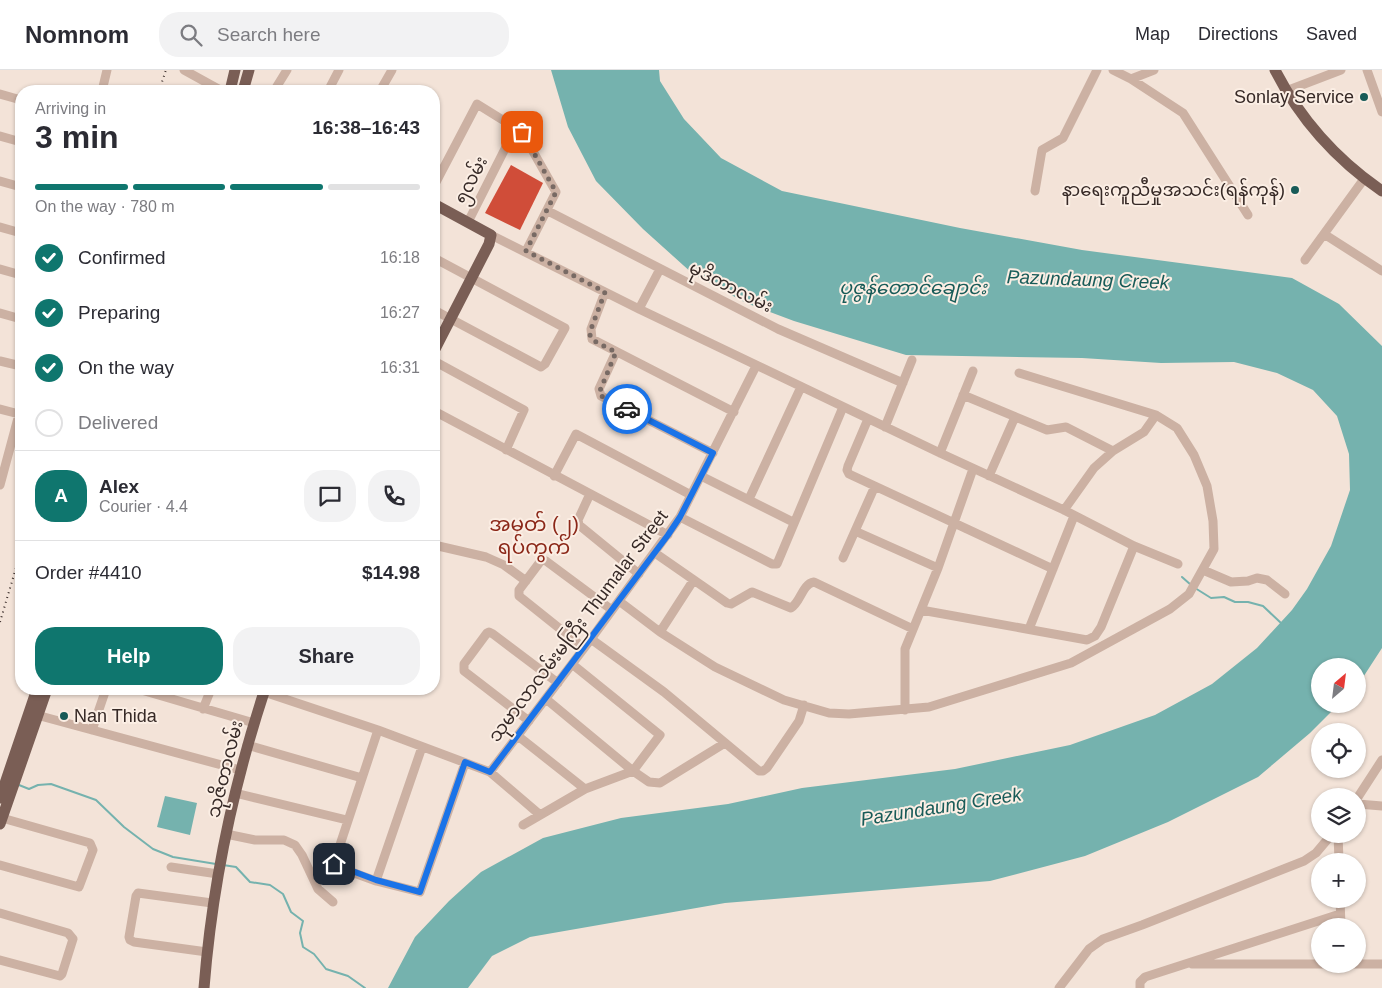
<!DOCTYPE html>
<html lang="en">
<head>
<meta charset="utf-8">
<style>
  :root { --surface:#fff; --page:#f2f2f3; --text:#2b2b33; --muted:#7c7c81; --line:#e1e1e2; --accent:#0f766e }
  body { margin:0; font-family:Helvetica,"Noto Sans Myanmar",sans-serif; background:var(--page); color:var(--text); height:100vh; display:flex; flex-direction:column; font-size:19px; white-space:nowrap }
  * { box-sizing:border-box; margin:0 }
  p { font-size:16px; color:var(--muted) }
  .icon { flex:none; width:28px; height:28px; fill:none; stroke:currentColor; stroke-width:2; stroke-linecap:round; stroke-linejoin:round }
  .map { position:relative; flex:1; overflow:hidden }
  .sheet { position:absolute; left:15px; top:15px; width:425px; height:610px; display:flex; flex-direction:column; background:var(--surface); border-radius:20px; box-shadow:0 1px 4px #0004 }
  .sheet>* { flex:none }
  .needle { width:32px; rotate:28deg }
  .buttons { position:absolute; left:1311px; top:588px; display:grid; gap:10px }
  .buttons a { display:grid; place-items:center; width:55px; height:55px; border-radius:50%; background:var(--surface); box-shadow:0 1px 4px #0004; font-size:25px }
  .pin { position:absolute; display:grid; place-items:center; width:42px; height:42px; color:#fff; margin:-21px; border-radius:10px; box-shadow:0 2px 8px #0006 }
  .courier { position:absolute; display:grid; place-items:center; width:50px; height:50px; margin:-25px; border:4px solid #1a73e8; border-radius:50%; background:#fff; color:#222; box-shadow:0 1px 6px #0007 }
  .summary em { font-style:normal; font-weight:800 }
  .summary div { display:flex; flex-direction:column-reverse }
  .summary { display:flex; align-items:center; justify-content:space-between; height:85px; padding:0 20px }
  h1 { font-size:32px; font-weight:800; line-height:38px }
  .bar { display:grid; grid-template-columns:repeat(4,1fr); gap:8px 5px; align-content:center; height:60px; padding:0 20px }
  .bar i { height:6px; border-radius:4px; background:var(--line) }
  .bar .current { background:var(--accent) }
  .bar p { grid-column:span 4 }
  .line { display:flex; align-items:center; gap:12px; padding:0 20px; border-top:1px solid var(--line) }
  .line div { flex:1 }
  .round { display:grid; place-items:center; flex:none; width:52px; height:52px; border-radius:20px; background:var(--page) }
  ol { padding:0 20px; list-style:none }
  li { display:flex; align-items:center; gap:15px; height:55px }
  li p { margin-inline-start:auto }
  li .icon { padding:5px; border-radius:50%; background:var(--accent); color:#fff; stroke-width:4 }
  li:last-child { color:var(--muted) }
  li i { width:28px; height:28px; border:2px solid var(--line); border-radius:50% }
  .action { display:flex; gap:10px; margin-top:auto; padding:10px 20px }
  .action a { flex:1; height:58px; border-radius:20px; background:var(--accent); color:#fff; font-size:20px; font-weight:800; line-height:58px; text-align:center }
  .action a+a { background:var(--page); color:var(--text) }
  header { display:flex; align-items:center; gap:30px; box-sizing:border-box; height:70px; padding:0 25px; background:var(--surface); border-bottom:1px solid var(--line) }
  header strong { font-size:24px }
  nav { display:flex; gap:28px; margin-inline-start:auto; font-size:18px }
  .search { width:350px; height:45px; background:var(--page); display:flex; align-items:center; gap:12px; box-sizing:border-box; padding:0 18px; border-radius:20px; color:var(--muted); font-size:19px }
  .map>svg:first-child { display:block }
</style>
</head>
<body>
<header>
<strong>Nomnom</strong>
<div class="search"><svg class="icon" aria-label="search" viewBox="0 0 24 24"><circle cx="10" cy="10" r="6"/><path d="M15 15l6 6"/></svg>Search here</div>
<nav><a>Map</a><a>Directions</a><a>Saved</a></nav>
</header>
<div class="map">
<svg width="1382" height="918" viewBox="0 0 1382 918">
  <rect width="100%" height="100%" fill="#f3e3d8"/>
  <path fill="#75b2ae" d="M551,0H659L660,11L684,49L721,88L782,121L960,158L1082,180L1292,208L1339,234L1382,276V578L1358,615V596H1320V634H1339L1310,663L1258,707L1168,752L1085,786L990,811L725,833L530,867L492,886L468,918H388L415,867L449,831L481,802L543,768L621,748L728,734L802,718L955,699L1070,675L1155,645L1212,614L1257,578L1292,540L1307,519L1331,476L1350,420L1349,384L1337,346L1313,320L1277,303L1234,292L1161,293L1082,288L906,285L794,251L746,233L693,204L643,159L596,111L568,57Z
    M165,726L197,733L190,765L157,757Z"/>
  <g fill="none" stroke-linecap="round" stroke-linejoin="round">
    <path stroke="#75b2ae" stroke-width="2" d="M1182,507L1191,515
      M1195,518L1211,528L1224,527L1235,532H1248L1263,536L1281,553
      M19,715L29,719L38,715L51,714L96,730L124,757L153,779L173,787L216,794
      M223,795L236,797L250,812L270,815L283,824L291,842L303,851L300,863L303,877L314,884L326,899L348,906L365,918"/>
  </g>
  <path fill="#d04d39" d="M511,95L543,113L520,160L485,143Z"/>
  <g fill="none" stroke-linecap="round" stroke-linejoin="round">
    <path stroke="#ccb1a3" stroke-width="9" d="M184,0L222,21
      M1113,0L1131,9L1154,0
      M1367,0L1382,42
      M1131,9L1183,43L1248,145
      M102,21L107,0
      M274,21L287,0
      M328,21L339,0
      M380,21L392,0
      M1286,21L1341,0
      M0,24L21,30
      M0,66L21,72
      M0,111L21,117
      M434,116L477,34L522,62L556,122L526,181
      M1035,121L1042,80L1063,68L1097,0
      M548,141L778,259L903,313
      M468,152L516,57
      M0,157L21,163
      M1324,164L1382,201
      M491,165L639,239L940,383L1064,440L1134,476L1178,494
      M434,188L565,258L545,294L541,297L434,240
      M1305,190L1364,109
      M0,199L21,205
      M605,222L591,259L592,269L734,342
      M639,239L660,199
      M0,243L21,249
      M616,282L599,319L601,326L713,383
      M0,291L21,296
      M434,291L524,340L506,380
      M963,325L1047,360L1066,357L1113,381
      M0,339L19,344
      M434,341L668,465
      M868,349L848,396L847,400L849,404L1053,499
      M885,357L912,290
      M940,383L973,301
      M554,406L576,364L691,425
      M701,406L793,452
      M989,406L1015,347
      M0,415L21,337
      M590,424L578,450L579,455L639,504
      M749,429L801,317
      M1064,440L1094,398L1113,381L1144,362L1156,345
      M680,447L772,494H777L843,337
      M855,461L938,498
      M434,475L486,487L504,495L526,511
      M655,483L727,533L731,534L752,522L791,538C801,532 802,514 814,512L913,559
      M843,488L875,416
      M1203,500L1231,512L1248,511L1257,508L1267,510L1285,524
      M619,531L660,562L715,597L784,630L829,643L849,644L929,637L1071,593L1170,539L1189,524L1214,479L1213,451L1207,416L1194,385L1177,358L1156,345L1019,303
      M921,540L1087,570L1095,566L1101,557L1134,476
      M1029,559L1074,446
      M660,562L693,511
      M591,569L664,622L759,701H763L767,698L799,651L804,635
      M584,578L519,526V520L540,492L543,490L546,491L612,540
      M572,594L660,665L633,701
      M138,619L254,653
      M264,622L378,660L490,702L591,569L680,447L756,296
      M546,629L633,701L649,712L660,713L725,673
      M203,639L211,619
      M905,640V579L938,498L973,399
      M33,644L240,700
      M529,651L464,601V594L487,563L489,562L493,564L558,613
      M92,660L106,619
      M378,660L334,793L335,796L376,811L420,822L465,693
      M518,666L585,719
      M247,675L362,708
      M490,702L539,744
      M235,723L347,750
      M1358,727L1382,690
      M1358,734L1382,736
      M523,755L585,719L633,701
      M226,764L255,770H284L295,775L302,785L318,819L333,832
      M1338,764L1339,791
      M0,795L79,817L93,780L90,773L2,748
      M171,797L218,804
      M376,811L422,677
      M1340,829L1341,856
      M0,843L68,863L73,869L62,904L60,906L0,890
      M207,882L134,872L130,870L129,867L136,826L138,823L212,833
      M1192,894H1382
      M1059,918L1089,879L1103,869L1142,855L1304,791L1316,783L1332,764
      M1140,918V912L1145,907L1340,844"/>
    <path stroke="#7a5e55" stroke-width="11" d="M1275,0C1300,49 1337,90 1382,121
      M230,21L235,0
      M243,21L249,0
      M434,134L491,165L489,174L434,281
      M0,728L37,619
      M0,754L47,619
      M204,918C212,816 233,716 265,619"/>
    <path stroke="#362926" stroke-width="2" stroke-dasharray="1 4" stroke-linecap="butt" d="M159,21L166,0
      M0,552L21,481"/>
  </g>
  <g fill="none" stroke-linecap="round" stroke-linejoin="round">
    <path stroke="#786a64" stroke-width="5" stroke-dasharray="0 9" d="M522,62L556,122L526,181L605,222L591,259L590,266L596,272L616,282L599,323L601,326L627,339"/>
    <path stroke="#1a73e8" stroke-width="6" d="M334,794L376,810L420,822L465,692L490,702L668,465L680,447L713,383L627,339"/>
  </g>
  <g fill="#185b58" stroke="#fbeee4" stroke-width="2">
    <circle cx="1364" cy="27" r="5"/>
    <circle cx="1295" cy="120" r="5"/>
    <circle cx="64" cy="646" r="5"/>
  </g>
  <g text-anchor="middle" stroke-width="4" stroke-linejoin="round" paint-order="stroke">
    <g font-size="18" fill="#362926" stroke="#fbeee4" text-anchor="end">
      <text x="1354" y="33">Sonlay Service</text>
      <text x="1285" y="126">နာရေးကူညီမှုအသင်း(ရန်ကုန်)</text>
      <text x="74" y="652" text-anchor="start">Nan Thida</text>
    </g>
    <g font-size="18" fill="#362926" stroke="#fbeee4">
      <text transform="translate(471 110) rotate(-63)" y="6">၅လမ်း</text>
      <text transform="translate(731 217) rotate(27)" y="6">မုဒိတာလမ်း</text>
      <text transform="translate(578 556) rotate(-53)" y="6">သုမာလာလမ်းမကြီး Thumalar Street</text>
      <text transform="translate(225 699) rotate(-76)" y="6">သုဇိတာလမ်း</text>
    </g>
    <g font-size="19" font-style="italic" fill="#185b58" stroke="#fbeee4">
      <text transform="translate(1088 209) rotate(2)" y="7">Pazundaung Creek</text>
      <text x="913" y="224">ပုဇွန်တောင်ချောင်း</text>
      <text transform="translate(941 736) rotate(-9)" y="7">Pazundaung Creek</text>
    </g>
    <g font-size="20" fill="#8b2718" stroke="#fbeee4">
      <text x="534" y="461">အမှတ် (၂)<tspan x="534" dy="23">ရပ်ကွက်</tspan></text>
    </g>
  </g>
</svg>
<div class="buttons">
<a><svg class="needle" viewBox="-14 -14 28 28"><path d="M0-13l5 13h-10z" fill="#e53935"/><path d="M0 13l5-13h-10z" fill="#7c7c81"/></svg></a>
<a><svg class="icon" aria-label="locate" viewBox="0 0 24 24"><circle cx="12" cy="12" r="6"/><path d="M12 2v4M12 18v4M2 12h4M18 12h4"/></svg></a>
<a><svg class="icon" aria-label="layers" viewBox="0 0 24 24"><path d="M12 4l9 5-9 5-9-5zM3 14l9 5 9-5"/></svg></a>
<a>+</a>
<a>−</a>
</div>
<div class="pin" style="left:522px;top:62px;background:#ea580c"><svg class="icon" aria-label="bag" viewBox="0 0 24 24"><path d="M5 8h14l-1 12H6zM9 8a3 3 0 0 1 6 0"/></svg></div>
<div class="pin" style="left:334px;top:794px;background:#1f2937"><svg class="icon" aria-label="home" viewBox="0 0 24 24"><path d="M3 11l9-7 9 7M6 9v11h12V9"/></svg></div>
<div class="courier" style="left:627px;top:339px"><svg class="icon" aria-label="car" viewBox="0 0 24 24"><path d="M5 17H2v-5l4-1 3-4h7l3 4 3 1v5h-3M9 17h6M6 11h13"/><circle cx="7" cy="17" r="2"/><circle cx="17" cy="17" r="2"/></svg></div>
<section class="sheet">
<div class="summary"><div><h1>3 min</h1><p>Arriving in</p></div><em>16:38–16:43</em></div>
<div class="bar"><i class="current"></i><i class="current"></i><i class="current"></i><i></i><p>On the way · 780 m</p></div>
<ol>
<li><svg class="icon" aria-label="check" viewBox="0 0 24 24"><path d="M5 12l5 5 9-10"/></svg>Confirmed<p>16:18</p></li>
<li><svg class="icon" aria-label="check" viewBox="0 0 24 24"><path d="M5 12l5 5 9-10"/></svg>Preparing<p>16:27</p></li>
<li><svg class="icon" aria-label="check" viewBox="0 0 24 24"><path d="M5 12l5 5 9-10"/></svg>On the way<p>16:31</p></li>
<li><i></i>Delivered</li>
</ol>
<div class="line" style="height:90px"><b class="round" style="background:var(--accent);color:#fff">A</b><div><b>Alex</b><p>Courier · 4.4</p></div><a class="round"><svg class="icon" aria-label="chat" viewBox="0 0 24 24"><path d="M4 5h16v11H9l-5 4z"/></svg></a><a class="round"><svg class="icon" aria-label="phone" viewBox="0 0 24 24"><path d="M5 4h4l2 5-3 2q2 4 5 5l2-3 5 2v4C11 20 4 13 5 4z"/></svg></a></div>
<div class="line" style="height:65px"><div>Order #4410</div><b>$14.98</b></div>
<div class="action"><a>Help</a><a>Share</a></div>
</section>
</div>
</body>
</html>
